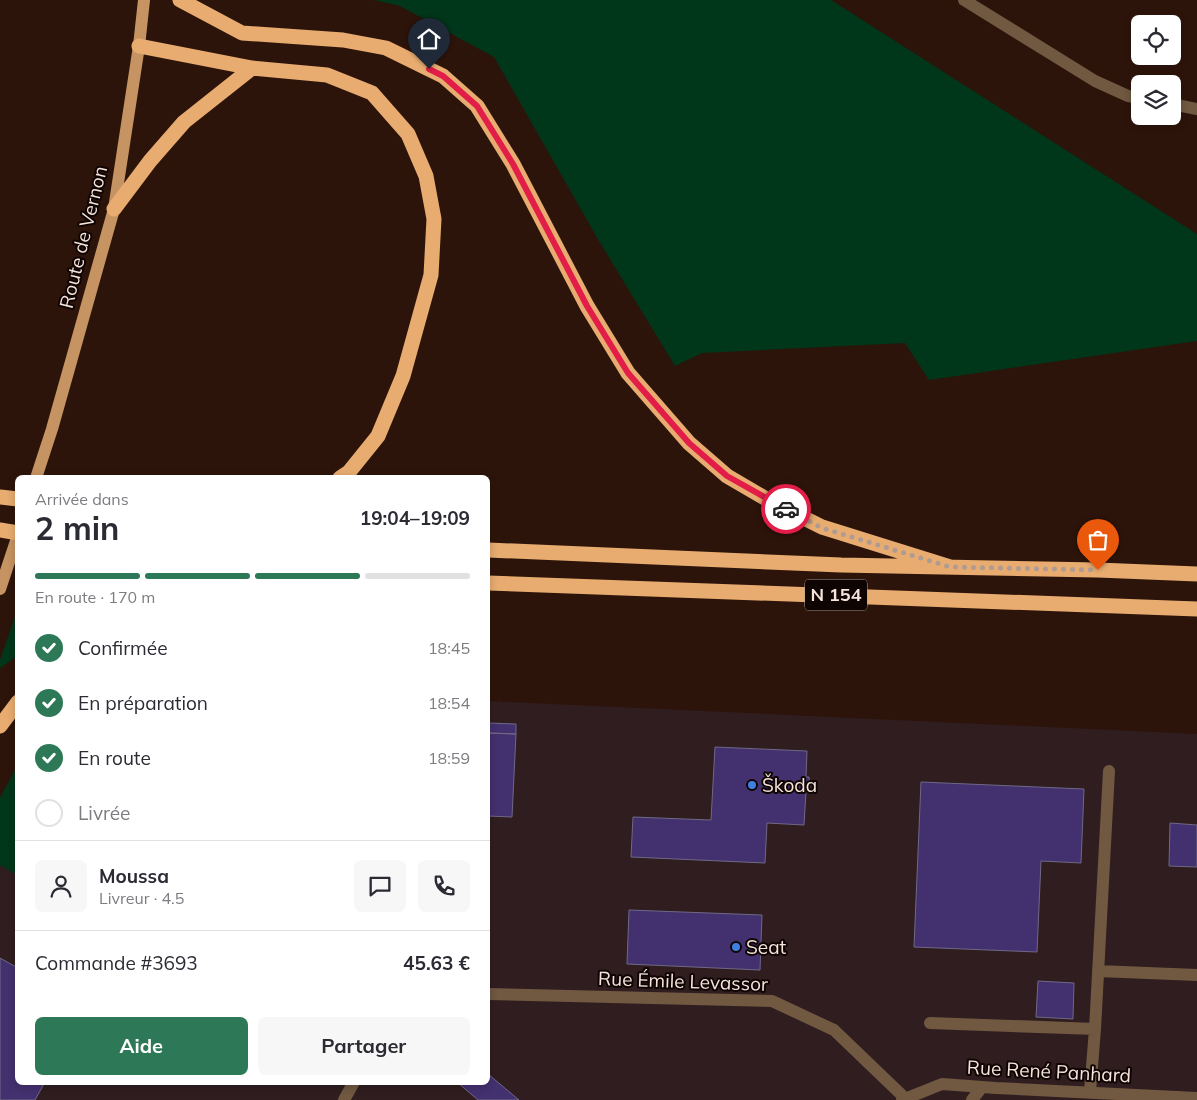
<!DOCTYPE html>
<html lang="fr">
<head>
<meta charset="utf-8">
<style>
  :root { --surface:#fff; --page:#f7f7f7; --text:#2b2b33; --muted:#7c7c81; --line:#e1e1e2; --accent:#2d7957 }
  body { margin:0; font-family:Mulish,sans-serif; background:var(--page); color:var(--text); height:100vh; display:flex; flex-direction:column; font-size:19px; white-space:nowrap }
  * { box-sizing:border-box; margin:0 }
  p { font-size:16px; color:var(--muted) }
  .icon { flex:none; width:28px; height:28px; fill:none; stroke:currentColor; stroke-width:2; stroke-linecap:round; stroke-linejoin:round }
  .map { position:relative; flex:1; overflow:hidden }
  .panel { position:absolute; left:15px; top:475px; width:475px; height:610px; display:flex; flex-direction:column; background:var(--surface); border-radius:8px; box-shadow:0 2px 8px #0003 }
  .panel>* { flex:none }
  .controls { position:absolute; left:1131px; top:15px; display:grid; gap:10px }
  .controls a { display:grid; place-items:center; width:50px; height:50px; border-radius:8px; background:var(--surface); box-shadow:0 2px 8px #0003; font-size:25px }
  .pin { position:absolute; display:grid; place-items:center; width:42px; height:42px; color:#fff; margin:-51px -21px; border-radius:50% 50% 50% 0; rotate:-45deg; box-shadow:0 0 5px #0007 }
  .pin .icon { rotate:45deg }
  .courier { position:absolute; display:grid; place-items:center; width:50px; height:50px; margin:-25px; border:4px solid #e11d48; border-radius:50%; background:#fff; color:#222; box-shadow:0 1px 6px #0007 }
  .headline em { font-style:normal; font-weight:700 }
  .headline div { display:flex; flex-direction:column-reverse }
  .headline { display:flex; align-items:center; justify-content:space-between; height:85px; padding:0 20px }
  h1 { font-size:32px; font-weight:700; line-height:38px }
  .bar { display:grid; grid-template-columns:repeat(4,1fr); gap:8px 5px; align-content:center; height:60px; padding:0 20px }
  .bar i { height:6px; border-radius:4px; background:var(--line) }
  .bar .active { background:var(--accent) }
  .bar p { grid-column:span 4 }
  .line { display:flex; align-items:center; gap:12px; padding:0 20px; border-top:1px solid var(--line) }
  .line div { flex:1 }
  .round { display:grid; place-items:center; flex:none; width:52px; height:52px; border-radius:8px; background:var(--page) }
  ol { padding:0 20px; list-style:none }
  li { display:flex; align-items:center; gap:15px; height:55px }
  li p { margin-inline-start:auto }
  li .icon { padding:5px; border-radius:50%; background:var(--accent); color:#fff; stroke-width:4 }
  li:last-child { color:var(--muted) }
  li i { width:28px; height:28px; border:2px solid var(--line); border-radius:50% }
  .primary-button { display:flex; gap:10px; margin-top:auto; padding:10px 20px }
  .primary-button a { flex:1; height:58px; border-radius:8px; background:var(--accent); color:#fff; font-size:20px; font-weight:700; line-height:58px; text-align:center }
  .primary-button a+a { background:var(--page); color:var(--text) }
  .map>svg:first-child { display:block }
</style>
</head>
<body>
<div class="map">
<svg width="1197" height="1100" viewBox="0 0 1197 1100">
  <rect width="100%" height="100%" fill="#2d140a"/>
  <path fill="#301d20" d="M488,701L1197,734V1100H0V865L17,875L18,1082H488Z"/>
  <path fill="#00361a" d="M374,0H831L1197,234V341L929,380L905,343L702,353L675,366L599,241L494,57L400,6Z
    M17,611V656L0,668V660Z
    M17,766V875L0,865V798Z"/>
  <path fill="#43306f" stroke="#6f6986" d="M488,723L516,724V734L488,733Z
    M488,733L516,734L512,817L488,816Z
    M715,747L807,751L806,777H809L810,791H806L804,825L767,823L765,863L631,857L633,817L711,820Z
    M921,782L1084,789L1081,863L1041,861L1037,952L914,947Z
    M1170,823L1197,825V867L1169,866Z
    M629,910L762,915L760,970L627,964Z
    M0,958L18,968V1082H45L35,1100H0Z
    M1038,981L1074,983L1073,1019L1036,1017Z
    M488,1074L519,1100H478L457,1082H488Z"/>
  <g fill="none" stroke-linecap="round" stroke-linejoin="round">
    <path stroke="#705841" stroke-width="12" d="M964,0L1095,81L1128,96L1140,98
      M1172,104L1197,109
      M1098,971L1197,975
      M488,994L772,1001L834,1030L907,1100
      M930,1023L1095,1029
      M1090,1092L1095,1029L1109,771
      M344,1100L354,1082
      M902,1100L942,1084L996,1088L1197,1098
      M972,1100L982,1087"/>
    <path stroke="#c69463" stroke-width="12" d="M36,478L52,429L114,209L139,46L144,0
      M0,589L18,535"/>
    <path stroke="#e8ac70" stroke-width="15" d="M180,0L242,33L343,40L386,48L443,76L477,106L513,164L587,306L628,373L689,443L727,476L768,500L822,527L950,567
      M139,46L252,68L327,75L372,93L408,134L426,176L434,219L431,275L403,376L378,436L349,472L340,478
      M114,209L150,161L184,122L252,68
      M0,497L18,499
      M0,530L18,533
      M488,550L841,565L1098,570L1197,574
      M488,583L1197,609
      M0,726L18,702"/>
  </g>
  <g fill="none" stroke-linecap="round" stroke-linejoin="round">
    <path stroke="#af9b92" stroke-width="5" stroke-dasharray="0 9" d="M786,509L822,528L950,567L1098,570"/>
    <path stroke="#e11d48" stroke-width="6" d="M429,69L443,76L477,106L513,164L587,306L628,373L689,443L727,476L786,509"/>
  </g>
  <g fill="#3f7fe0" stroke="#0e0402" stroke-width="2">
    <circle cx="752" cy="785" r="5"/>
    <circle cx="736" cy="947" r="5"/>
  </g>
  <g text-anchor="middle" stroke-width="4" stroke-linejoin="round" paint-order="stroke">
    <rect fill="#0e0402" stroke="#b0a09b" stroke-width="1" x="805" y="579.5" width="62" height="31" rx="4"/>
    <g font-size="18" font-weight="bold" fill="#f5e3dc">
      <text x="836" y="601">N 154</text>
    </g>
    <g font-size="19" fill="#f5e3dc" stroke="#0e0402">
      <text transform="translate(83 237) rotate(-76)" y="7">Route de Vernon</text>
      <text transform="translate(683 981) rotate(2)" y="7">Rue Émile Levassor</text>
      <text transform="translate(1049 1071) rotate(3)" y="7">Rue René Panhard</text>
    </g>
    <g font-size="19" fill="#f5e3dc" stroke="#0e0402" text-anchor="start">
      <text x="762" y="792">Škoda</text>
      <text x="746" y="954">Seat</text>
    </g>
  </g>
</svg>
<div class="controls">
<a><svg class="icon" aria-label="locate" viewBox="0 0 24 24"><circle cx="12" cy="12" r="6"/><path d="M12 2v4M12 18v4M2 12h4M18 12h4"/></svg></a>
<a><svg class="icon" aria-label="layers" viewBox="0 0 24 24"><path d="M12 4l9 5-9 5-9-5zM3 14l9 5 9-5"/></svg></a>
</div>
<div class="pin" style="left:1098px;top:570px;background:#ea580c"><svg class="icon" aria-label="bag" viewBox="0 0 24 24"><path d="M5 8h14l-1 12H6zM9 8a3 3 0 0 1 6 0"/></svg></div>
<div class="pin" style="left:429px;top:69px;background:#1f2937"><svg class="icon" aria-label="home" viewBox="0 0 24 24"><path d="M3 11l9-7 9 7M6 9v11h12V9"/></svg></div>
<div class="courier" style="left:786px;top:509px"><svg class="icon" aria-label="car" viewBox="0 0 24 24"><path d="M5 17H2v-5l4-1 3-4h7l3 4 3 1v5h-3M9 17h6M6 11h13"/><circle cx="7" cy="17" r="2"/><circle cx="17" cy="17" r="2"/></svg></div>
<section class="panel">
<div class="headline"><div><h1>2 min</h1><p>Arrivée dans</p></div><em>19:04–19:09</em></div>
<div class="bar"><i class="active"></i><i class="active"></i><i class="active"></i><i></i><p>En route · 170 m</p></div>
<ol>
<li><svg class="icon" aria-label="check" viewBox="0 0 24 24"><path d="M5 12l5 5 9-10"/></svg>Confirmée<p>18:45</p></li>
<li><svg class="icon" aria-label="check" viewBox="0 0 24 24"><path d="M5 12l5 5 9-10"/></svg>En préparation<p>18:54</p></li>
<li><svg class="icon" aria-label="check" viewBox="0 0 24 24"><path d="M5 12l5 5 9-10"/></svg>En route<p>18:59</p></li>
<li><i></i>Livrée</li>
</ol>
<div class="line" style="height:90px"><a class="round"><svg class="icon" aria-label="person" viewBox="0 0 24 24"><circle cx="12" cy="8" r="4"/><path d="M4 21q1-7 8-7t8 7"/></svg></a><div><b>Moussa</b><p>Livreur · 4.5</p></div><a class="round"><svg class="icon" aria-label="chat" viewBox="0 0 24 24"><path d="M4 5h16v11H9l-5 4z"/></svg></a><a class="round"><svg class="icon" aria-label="phone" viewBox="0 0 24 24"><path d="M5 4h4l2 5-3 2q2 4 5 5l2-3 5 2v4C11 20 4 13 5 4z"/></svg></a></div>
<div class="line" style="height:65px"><div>Commande #3693</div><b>45.63 €</b></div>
<div class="primary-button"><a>Aide</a><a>Partager</a></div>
</section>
</div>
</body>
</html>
